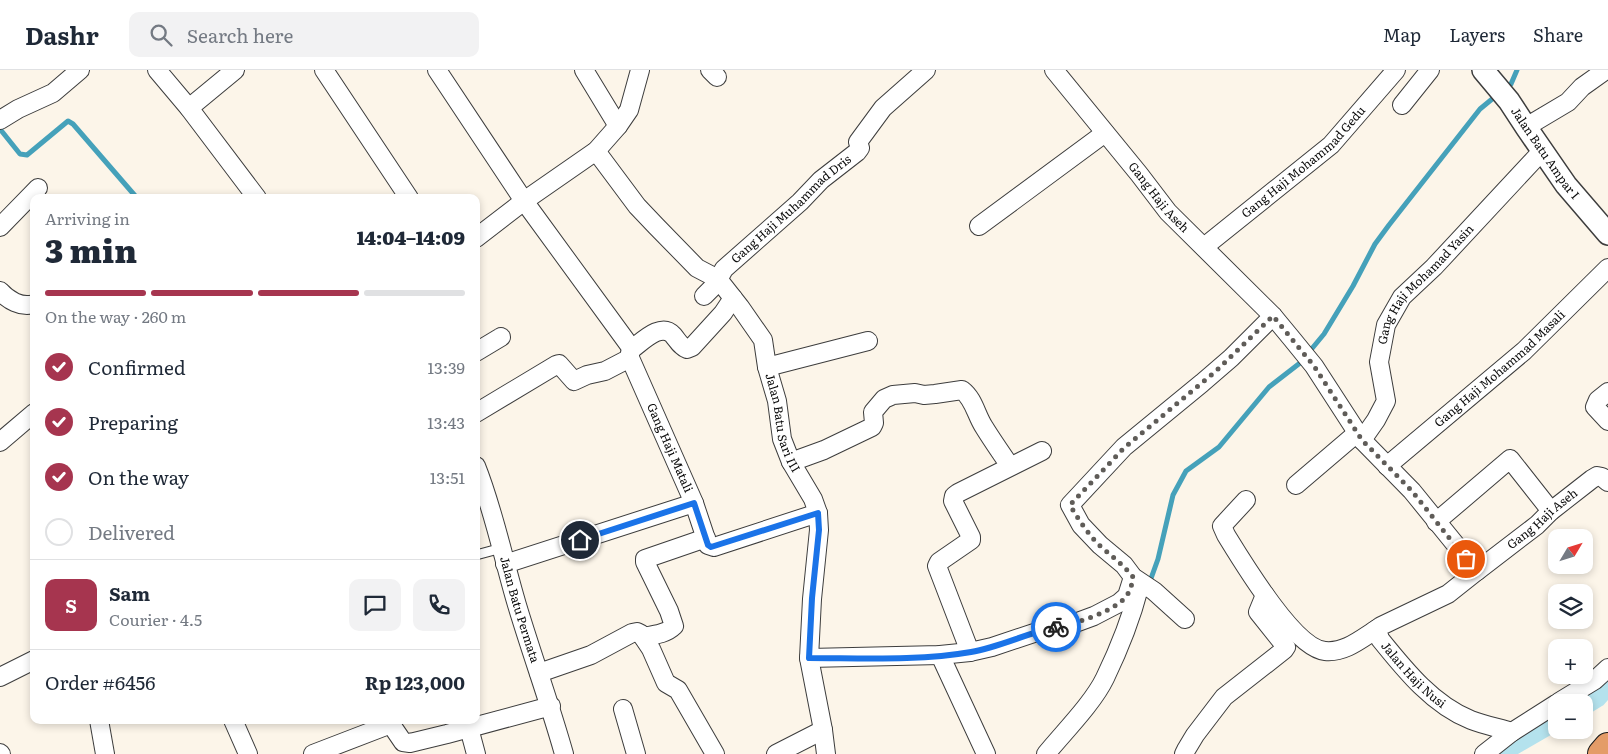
<!DOCTYPE html>
<html lang="en">
<head>
<meta charset="utf-8">
<style>
  :root { --surface:#fff; --page:#f2f2f3; --text:#1f2937; --muted:#747a83; --line:#e0e1e3; --accent:#a6354f }
  body { margin:0; font-family:Literata,serif; background:var(--page); color:var(--text); height:100vh; display:flex; flex-direction:column; font-size:19px; white-space:nowrap }
  * { box-sizing:border-box; margin:0 }
  p { font-size:16px; color:var(--muted) }
  .icon { flex:none; width:28px; height:28px; fill:none; stroke:currentColor; stroke-width:2; stroke-linecap:round; stroke-linejoin:round }
  .map { position:relative; flex:1; overflow:hidden }
  .sheet { position:absolute; left:30px; top:124px; width:450px; height:530px; display:flex; flex-direction:column; background:var(--surface); border-radius:10px; box-shadow:0 2px 8px #0003 }
  .sheet>* { flex:none }
  .needle { width:32px; rotate:52deg }
  .fabs { position:absolute; left:1548px; top:459px; display:grid; gap:10px }
  .fabs a { display:grid; place-items:center; width:45px; height:45px; border-radius:10px; background:var(--surface); box-shadow:0 2px 8px #0003; font-size:25px }
  .pin { position:absolute; display:grid; place-items:center; width:42px; height:42px; color:#fff; margin:-21px; border:2px solid #fff; border-radius:50%; box-shadow:0 1px 5px #0007 }
  .courier { position:absolute; display:grid; place-items:center; width:50px; height:50px; margin:-25px; border:4px solid #1a73e8; border-radius:50%; background:#fff; color:#222; box-shadow:0 1px 6px #0007 }
  .head em { font-style:normal; font-weight:800 }
  .head div { display:flex; flex-direction:column-reverse }
  .head { display:flex; align-items:center; justify-content:space-between; height:85px; padding:0 15px }
  h1 { font-size:32px; font-weight:800; line-height:38px }
  .bar { display:grid; grid-template-columns:repeat(4,1fr); gap:8px 5px; align-content:center; height:60px; padding:0 15px }
  .bar i { height:6px; border-radius:4px; background:var(--line) }
  .bar .current { background:var(--accent) }
  .bar p { grid-column:span 4 }
  .line { display:flex; align-items:center; gap:12px; padding:0 15px; border-top:1px solid var(--line) }
  .line div { flex:1 }
  .round { display:grid; place-items:center; flex:none; width:52px; height:52px; border-radius:10px; background:var(--page) }
  ol { padding:0 15px; list-style:none }
  li { display:flex; align-items:center; gap:15px; height:55px }
  li p { margin-inline-start:auto }
  li .icon { padding:5px; border-radius:50%; background:var(--accent); color:#fff; stroke-width:4 }
  li:last-child { color:var(--muted) }
  li i { width:28px; height:28px; border:2px solid var(--line); border-radius:50% }
  header { display:flex; align-items:center; gap:30px; box-sizing:border-box; height:70px; padding:0 25px; background:var(--surface); border-bottom:1px solid var(--line) }
  header strong { font-size:24px }
  nav { display:flex; gap:28px; margin-inline-start:auto; font-size:18px }
  .search { width:350px; height:45px; background:var(--page); display:flex; align-items:center; gap:12px; box-sizing:border-box; padding:0 18px; border-radius:10px; color:var(--muted); font-size:19px }
  .map>svg:first-child { display:block }
</style>
</head>
<body>
<header>
<strong>Dashr</strong>
<div class="search"><svg class="icon" aria-label="search" viewBox="0 0 24 24"><circle cx="10" cy="10" r="6"/><path d="M15 15l6 6"/></svg>Search here</div>
<nav><a>Map</a><a>Layers</a><a>Share</a></nav>
</header>
<div class="map">
<svg width="1608" height="684" viewBox="0 0 1608 684">
  <rect width="100%" height="100%" fill="#fcf5e9"/>
  <g fill="none" stroke-linecap="round" stroke-linejoin="round">
    <path stroke="#45a1ba" stroke-width="5" d="M1506,19L1511,14L1517,0
      M0,59L20,84L27,85L68,51L73,54L137,128
      M1149,514L1158,489L1173,425L1186,401L1219,377L1269,317L1300,293L1324,264L1353,216L1375,174L1389,155L1480,39L1497,25"/>
    <path stroke="#b4e2ed" stroke-width="19" d="M1584,636L1597,628L1608,616
      M1499,684L1556,651"/>
    <defs>
      <path id="service" d="M476,485L502,478"/>
      <g id="minor">
        <path d="M157,0L189,38L257,128"/>
        <path d="M324,0L409,128"/>
        <path d="M437,0L524,131L632,279"/>
        <path d="M584,0L618,56"/>
        <path d="M710,0L717,7"/>
        <path id="s1" d="M1054,0L1139,104L1168,142L1273,246L1292,269L1314,296L1362,370L1412,421L1477,501L1537,455L1551,441L1592,409L1597,406L1602,407L1608,412"/>
        <path d="M1402,35L1430,0"/>
        <path d="M189,38L235,0"/>
        <path d="M0,50L18,39L53,23L80,0"/>
        <path d="M1526,57L1568,32L1582,17L1606,0"/>
        <path id="s2" d="M596,81L637,136L656,156L697,198L718,209L740,237L763,270L767,297L777,331L782,369L791,392L813,429L818,443L819,460L812,529L809,588L823,660L826,684"/>
        <path d="M979,156L1105,63"/>
        <path d="M0,157L38,118"/>
        <path d="M476,168L524,131L596,81L618,56L629,40L640,0"/>
        <path id="s3" d="M1204,177L1331,75L1396,0"/>
        <path d="M0,221C8,230 21,238 34,234"/>
        <path id="s4" d="M704,226L715,215L724,199L800,132L821,110L857,82L860,78L858,72L883,38L926,0"/>
        <path id="s5" d="M733,228L723,243L692,277L687,279C681,277 678,271 673,265C661,252 643,271 632,279L630,283V288L694,433L708,475L714,477L818,443"/>
        <path d="M476,282L501,267"/>
        <path d="M767,297L868,271"/>
        <path d="M1608,322L1598,330L1595,337L1608,351"/>
        <path d="M476,343L556,295L559,294L574,311L587,305L605,301L630,288"/>
        <path id="s6" d="M1362,370L1376,350L1386,331L1379,292L1386,255L1402,227L1434,197L1542,81"/>
        <path d="M0,372L34,343"/>
        <path d="M791,392L824,380L872,357L874,353L873,342L884,329L893,325L915,323L924,325L935,324L962,320C974,329 976,345 984,357C992,370 1001,383 1010,396"/>
        <path id="s7" d="M476,396C494,441 503,488 517,535C532,585 550,634 564,684"/>
        <path id="s8" d="M1387,396L1524,281L1608,198"/>
        <path d="M1296,415L1357,363"/>
        <path d="M1246,430L1222,456L1226,465C1242,491 1294,578 1325,581C1345,583 1361,569 1377,559"/>
        <path d="M1436,452L1510,389L1551,441"/>
        <path d="M505,494L694,433"/>
        <path id="s9" d="M1477,501L1448,524L1381,556L1377,559L1380,569C1405,600 1433,635 1471,650C1484,655 1499,658 1512,662"/>
        <path d="M1185,549L1154,521L1133,507L1124,495L1100,475L1081,455L1070,435L1124,377L1202,313L1231,288L1273,246"/>
        <path d="M643,567C654,565 666,564 674,556L669,541L645,492V489L706,468"/>
        <path d="M970,582L937,496L939,492L971,470V467L953,431L954,426L958,423L1042,381"/>
        <path d="M940,585L986,684"/>
        <path d="M809,588L940,585L970,582L992,577L1046,559L1075,553L1094,546L1119,533L1127,526L1133,507"/>
        <path d="M539,603L591,585L632,563L637,562L641,564L651,579L666,613L678,620L715,684"/>
        <path d="M0,607L34,590"/>
        <path d="M1559,632L1595,610L1608,598"/>
        <path d="M623,639L636,684"/>
        <path d="M99,650L105,684"/>
        <path d="M233,650L248,684"/>
        <path d="M388,650L403,672L410,673L447,664L551,636"/>
        <path d="M469,658L476,684"/>
        <path d="M0,683L1,684"/>
        <path d="M313,684L391,654"/>
        <path d="M776,684L823,660"/>
        <path d="M1046,684C1064,662 1093,633 1105,608C1119,579 1131,549 1139,518L1137,514"/>
        <path d="M1184,684L1186,680L1195,665L1224,627L1284,580L1286,577L1258,542L1265,525"/>
        <path d="M1484,684L1512,662L1556,634"/>
      </g>
      <g id="tertiary">
        <path id="s10" d="M1483,0L1509,31L1526,57L1566,115L1608,164"/>
      </g>
      <path id="trunk" d="M1602,684L1608,677"/>
    </defs>
    <use href="#service" stroke="#3d3d3d" stroke-width="11"/>
    <use href="#minor" stroke="#3d3d3d" stroke-width="20"/>
    <use href="#tertiary" stroke="#3d3d3d" stroke-width="24"/>
    <use href="#trunk" stroke="#1b1b1b" stroke-width="30"/>
    <use href="#service" stroke="#fff" stroke-width="9"/>
    <use href="#minor" stroke="#fff" stroke-width="18"/>
    <use href="#tertiary" stroke="#fff" stroke-width="21"/>
    <use href="#trunk" stroke="#e49c68" stroke-width="28"/>
  </g>
  <g fill="none" stroke-linecap="round" stroke-linejoin="round">
    <path stroke="#5f5c58" stroke-width="5" stroke-dasharray="0 9" d="M1056,557C1074,554 1117,541 1127,525C1131,520 1132,513 1133,507C1123,494 1110,485 1098,474C1087,462 1078,449 1070,435L1124,378L1216,301L1273,246L1314,296L1362,370L1412,421L1466,489"/>
    <path stroke="#1a73e8" stroke-width="6" d="M580,470L694,433L708,475L711,477L818,443L819,460L812,528L809,588C861,588 920,591 971,582C1000,577 1027,563 1056,557"/>
  </g>
  <g text-anchor="middle" stroke-width="5" stroke-linejoin="round" paint-order="stroke">
    <g font-size="12" fill="#0a0a0a" stroke="#fff">
      <text dy="4" stroke="none"><textPath href="#s10" startOffset="104">Jalan Batu Ampar I</textPath></text>
      <text dy="4" stroke="none"><textPath href="#s3" startOffset="131">Gang Haji Mohammad Gedu</textPath></text>
      <text dy="4" stroke="none"><textPath href="#s1" startOffset="165">Gang Haji Aseh</textPath></text>
      <text dy="4" stroke="none"><textPath href="#s4" startOffset="124">Gang Haji Muhammad Dris</textPath></text>
      <text dy="4" stroke="none"><textPath href="#s6" startOffset="179">Gang Haji Mohamad Yasin</textPath></text>
      <text dy="4" stroke="none"><textPath href="#s8" startOffset="149">Gang Haji Mohammad Masali</textPath></text>
      <text dy="4" stroke="none"><textPath href="#s2" startOffset="340">Jalan Batu Sari III</textPath></text>
      <text dy="4" stroke="none"><textPath href="#s5" startOffset="245">Gang Haji Matali</textPath></text>
      <text dy="4" stroke="none"><textPath href="#s1" startOffset="741">Gang Haji Aseh</textPath></text>
      <text dy="4" stroke="none"><textPath href="#s7" startOffset="150">Jalan Batu Permata</textPath></text>
      <text dy="4" stroke="none"><textPath href="#s9" startOffset="176">Jalan Haji Nusi</textPath></text>
    </g>
  </g>
</svg>
<div class="fabs">
<a><svg class="needle" viewBox="-14 -14 28 28"><path d="M0-13l5 13h-10z" fill="#e53935"/><path d="M0 13l5-13h-10z" fill="#747a83"/></svg></a>
<a><svg class="icon" aria-label="layers" viewBox="0 0 24 24"><path d="M12 4l9 5-9 5-9-5zM3 14l9 5 9-5"/></svg></a>
<a>+</a>
<a>−</a>
</div>
<div class="pin" style="left:1466px;top:489px;background:#ea580c"><svg class="icon" aria-label="bag" viewBox="0 0 24 24"><path d="M5 8h14l-1 12H6zM9 8a3 3 0 0 1 6 0"/></svg></div>
<div class="pin" style="left:580px;top:470px;background:#1f2937"><svg class="icon" aria-label="home" viewBox="0 0 24 24"><path d="M3 11l9-7 9 7M6 9v11h12V9"/></svg></div>
<div class="courier" style="left:1056px;top:557px"><svg class="icon" aria-label="bike" viewBox="0 0 24 24"><circle cx="6" cy="16" r="4"/><circle cx="18" cy="16" r="4"/><path d="M6 16l4-8h5l3 8M10 8l3 8H6M13 5h3"/></svg></div>
<section class="sheet">
<div class="head"><div><h1>3 min</h1><p>Arriving in</p></div><em>14:04–14:09</em></div>
<div class="bar"><i class="current"></i><i class="current"></i><i class="current"></i><i></i><p>On the way · 260 m</p></div>
<ol>
<li><svg class="icon" aria-label="check" viewBox="0 0 24 24"><path d="M5 12l5 5 9-10"/></svg>Confirmed<p>13:39</p></li>
<li><svg class="icon" aria-label="check" viewBox="0 0 24 24"><path d="M5 12l5 5 9-10"/></svg>Preparing<p>13:43</p></li>
<li><svg class="icon" aria-label="check" viewBox="0 0 24 24"><path d="M5 12l5 5 9-10"/></svg>On the way<p>13:51</p></li>
<li><i></i>Delivered</li>
</ol>
<div class="line" style="height:90px"><b class="round" style="background:var(--accent);color:#fff">S</b><div><b>Sam</b><p>Courier · 4.5</p></div><a class="round"><svg class="icon" aria-label="chat" viewBox="0 0 24 24"><path d="M4 5h16v11H9l-5 4z"/></svg></a><a class="round"><svg class="icon" aria-label="phone" viewBox="0 0 24 24"><path d="M5 4h4l2 5-3 2q2 4 5 5l2-3 5 2v4C11 20 4 13 5 4z"/></svg></a></div>
<div class="line" style="height:65px"><div>Order #6456</div><b>Rp 123,000</b></div>
</section>
</div>
</body>
</html>
